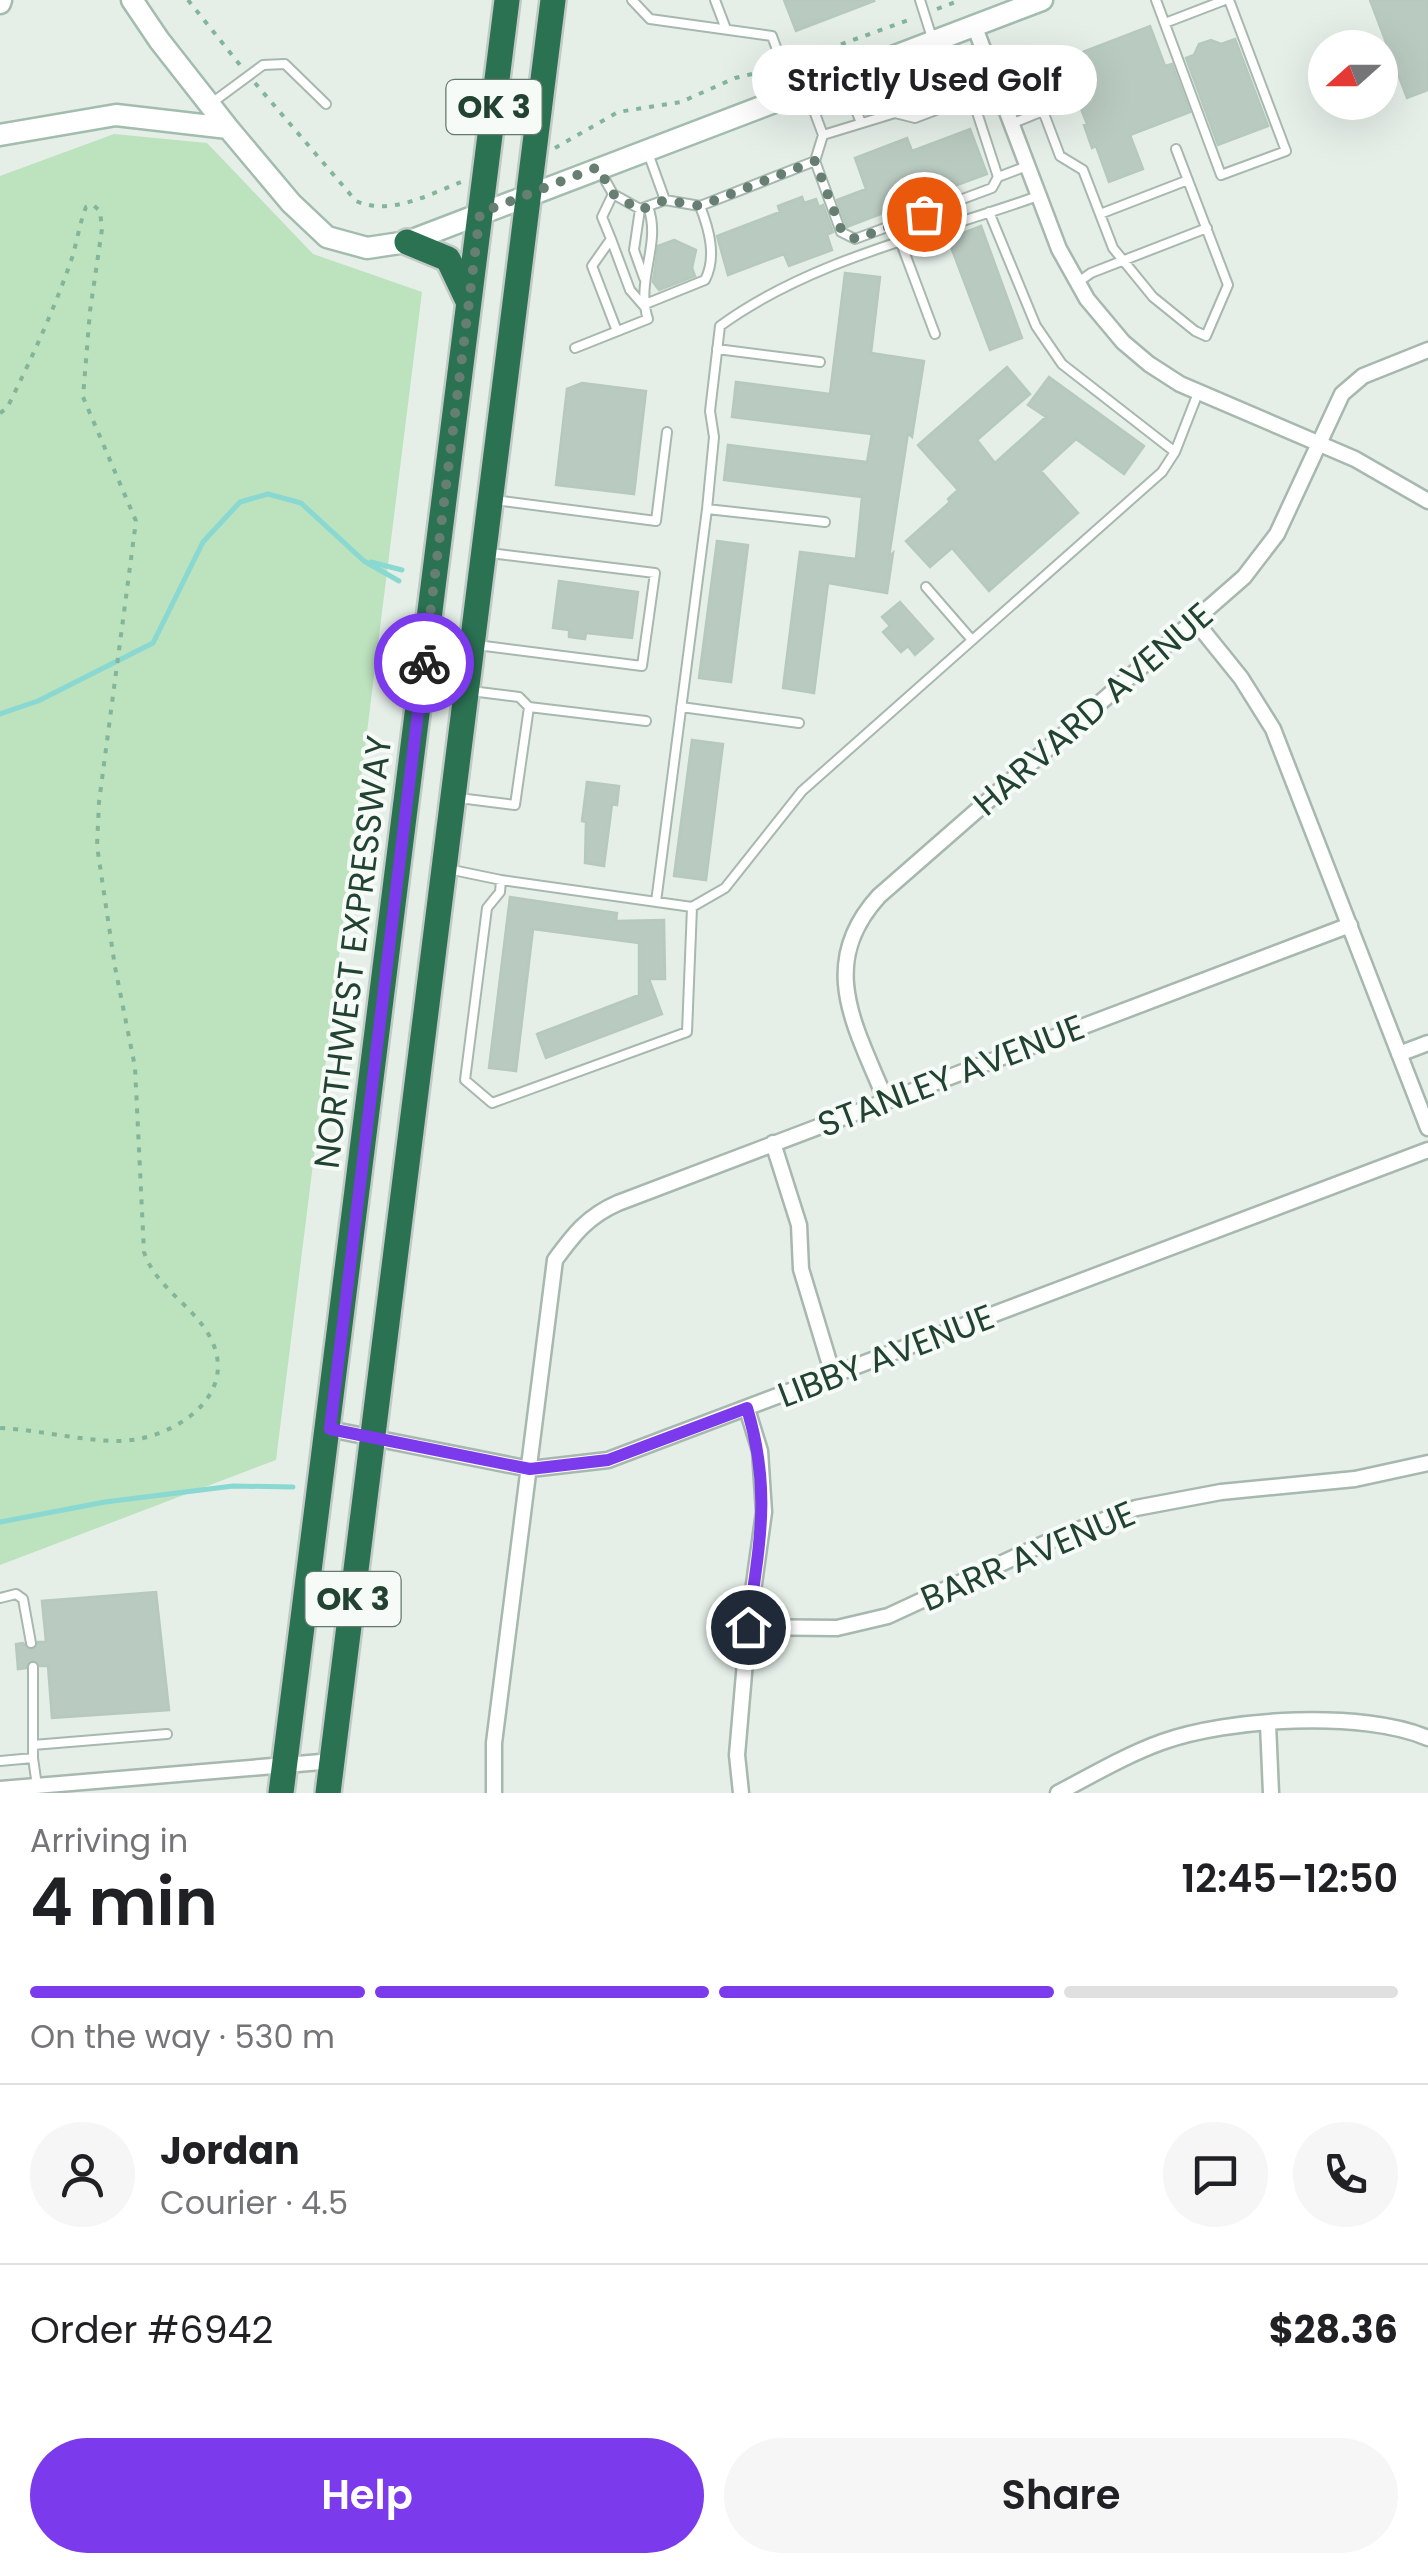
<!DOCTYPE html>
<html lang="en">
<head>
<meta charset="utf-8">
<style>
  :root { --surface:#fff; --page:#f6f6f6; --text:#202124; --muted:#757577; --line:#e0e0e0; --accent:#7c3aed }
  body { margin:0; font-family:Poppins,sans-serif; background:var(--page); color:var(--text); height:100vh; display:flex; flex-direction:column; font-size:38px; white-space:nowrap }
  * { box-sizing:border-box; margin:0 }
  p { font-size:32px; color:var(--muted) }
  .icon { flex:none; width:55px; height:55px; fill:none; stroke:currentColor; stroke-width:2; stroke-linecap:round; stroke-linejoin:round }
  .map { position:relative; height:1793px; overflow:hidden }
  .side { display:flex; flex-direction:column; background:var(--surface); flex:1 }
  .side>* { flex:none }
  .needle { width:65px; rotate:249deg }
  .fabs { position:absolute; left:1308px; top:30px; display:grid; gap:20px }
  .fabs a { display:grid; place-items:center; width:90px; height:90px; border-radius:50%; background:var(--surface); box-shadow:0 10px 40px #0002; font-size:50px }
  .pin { position:absolute; display:grid; place-items:center; width:85px; height:85px; color:#fff; margin:-42px; border:5px solid #fff; border-radius:50%; box-shadow:0 2px 10px #0007 }
  .courier { position:absolute; display:grid; place-items:center; width:100px; height:100px; margin:-50px; border:8px solid #7c3aed; border-radius:50%; background:#fff; color:#222; box-shadow:0 2px 12px #0007 }
  .bubble { position:absolute; height:70px; border-radius:35px; background:var(--surface); box-shadow:0 10px 40px #0002; font-size:32px; font-weight:600; line-height:70px; text-align:center }
  .headline em { font-style:normal; font-weight:600 }
  .headline div { display:flex; flex-direction:column-reverse }
  .headline { display:flex; align-items:center; justify-content:space-between; height:170px; padding:0 30px }
  h1 { font-size:65px; font-weight:600; line-height:75px }
  .bar { display:grid; grid-template-columns:repeat(4,1fr); gap:15px 10px; align-content:center; height:120px; padding:0 30px }
  .bar i { height:12px; border-radius:8px; background:var(--line) }
  .bar .current { background:var(--accent) }
  .bar p { grid-column:span 4 }
  .line { display:flex; align-items:center; gap:25px; padding:0 30px; border-top:2px solid var(--line) }
  .line div { flex:1 }
  .round { display:grid; place-items:center; flex:none; width:105px; height:105px; border-radius:52px; background:var(--page) }
  .cta { display:flex; gap:20px; margin-top:auto; padding:20px 30px }
  .cta a { flex:1; height:115px; border-radius:60px; background:var(--accent); color:#fff; font-size:40px; font-weight:600; line-height:115px; text-align:center }
  .cta a+a { background:var(--page); color:var(--text) }
  .map>svg:first-child { display:block }
</style>
</head>
<body>
<div class="map">
<svg width="1428" height="1793" viewBox="0 0 1428 1793">
  <rect width="100%" height="100%" fill="#e5efe8"/>
  <path fill="#bce2be" d="M114,134L207,143L313,254L422,292L276,1460L0,1565V176Z"/>
  <g fill="none" stroke-linecap="round" stroke-linejoin="round">
    <path stroke="#89d8d2" stroke-width="5" d="M371,562L402,570
      M0,714L38,701L153,643L203,542L240,502L268,494L301,503L364,561L399,581
      M0,1522L105,1502L233,1486L293,1487"/>
  </g>
  <path fill="#b9cac0" stroke="#b6c9bd" stroke-width="2.5" d="M784,0H873L874,1L796,31Z
    M1370,0H1428V90L1407,98Z
    M1150,26L1165,66L1172,64L1190,112L1130,135L1143,169L1109,182L1096,146L1092,148L1084,125L1087,124L1062,60Z
    M1235,39L1268,126L1218,145L1186,58L1194,55L1199,44L1211,40L1221,44Z
    M970,129L987,174L919,199L922,205L906,211L904,205L847,227L837,200L866,189L855,158L907,138L912,151Z
    M802,197L804,203L816,199L819,207L823,205L833,232L827,235L832,250L789,266L784,254L728,275L717,236L780,212L778,206Z
    M981,226L1022,338L990,350L948,239Z
    M674,240L696,250L692,268L695,276L659,290L653,282L658,246Z
    M845,273L880,277L871,353L924,361L912,437L908,433L889,557L893,553L887,593L828,583L814,693L783,688L800,552L856,559L862,497L724,480L728,445L867,462L872,434L732,417L736,382L830,394Z
    M1007,367L1030,394L977,440L995,463L1046,417L1028,405L1049,377L1144,446L1124,474L1076,439L1041,471L1078,513L989,591L952,548L930,567L906,541L950,502L948,499L958,490L918,445Z
    M582,383L646,391L634,494L556,485L567,389Z
    M717,541L748,545L731,682L699,678Z
    M559,581L638,592L632,638L586,633L585,639L569,637V630L553,628Z
    M900,602L933,639L915,655L908,646L901,652L883,632L890,626L882,617Z
    M692,740L723,744L706,880L674,876Z
    M587,782L619,786L617,805L612,804L604,866L585,863L586,822L582,821Z
    M510,897L617,913L616,921L664,920L665,979H649L662,1014L546,1058L537,1034L639,995V943L533,929L516,1071L489,1068Z
    M156,1592L169,1710L52,1718L48,1666H40L32,1660L26,1668L18,1669L16,1644L23,1643L31,1650L38,1642H46L42,1601Z"/>
  <g fill="none" stroke-linecap="round" stroke-linejoin="round">
    <defs>
      <path id="lane" d="M632,0L650,19L772,36L793,94
        M715,0L726,29
        M920,0L933,41
        M1156,0L1221,175L1286,151L1229,0
        M1165,23L1225,0
        M877,66L895,113
        M843,76L861,123
        M807,92L823,135
        M972,97L998,177
        M213,102L263,65L285,64L326,104
        M1011,124L1043,111L1060,156L1083,170L1113,248L1153,297L1195,331L1206,336L1228,285L1176,149
        M648,153L665,200
        M815,161L841,232L855,239L992,188L998,177L1027,166
        M600,171L613,194L640,209L665,200L700,206L815,161L823,135L895,113L915,118L997,87
        M613,194L602,217L611,239L592,266L617,331
        M640,209L634,250L644,278
        M989,212L1036,326L1062,364L1175,452
        M1100,214L1188,180
        M611,239L630,290L643,305
        M901,243L935,334
        M1077,283L1091,273L1207,228
        M643,305L705,280C717,257 709,229 700,206
        M575,348L648,319C635,281 662,243 648,207
        M717,349L820,362
        M495,500L656,521L667,432
        M707,509L825,522
        M926,587L972,640
        M477,645L642,666L655,573L490,553
        M471,691L519,697L529,707L646,721
        M681,707L799,723
        M459,798L515,805L529,707
        M448,869L501,880L692,907L725,888L802,791L1162,472L1175,452L1198,393
        M501,880L500,892L487,908L465,1080L492,1103L687,1032L692,907
        M656,902L707,509L714,437L710,411L720,326C812,259 932,234 1038,196
        M0,1598L16,1594L23,1599L31,1643
        M33,1667V1758
        M33,1745L167,1734
        M0,1761L33,1758L37,1786"/>
      <path id="street" d="M974,25L1059,249L1087,299L1123,342L1149,364L1180,384L1355,459L1428,501
        M1195,621L1241,678L1273,729L1428,1128
        M1399,1054L1428,1043
        M886,1101C856,1027 816,965 879,896L1244,577L1277,534L1342,394L1363,376L1428,350
        M773,1143L799,1225L801,1269L833,1375
        M329,1429L530,1469L608,1460L1428,1150
        M748,1627L837,1628L888,1616L1054,1539L1136,1508L1221,1492L1355,1479L1428,1463
        M1268,1724L1271,1793
        M0,1789L333,1761
        M494,1793V1743L555,1260C574,1234 588,1216 618,1203L1350,925
        M741,1793L737,1755L748,1627L764,1512L760,1451L747,1409
        M1058,1793C1092,1775 1126,1755 1162,1742C1228,1718 1363,1710 1428,1738"/>
      <path id="secondary" d="M132,0L159,40L228,128L291,203L327,237L367,248L407,242L1042,0
        M0,3L1,0
        M0,135L116,115L228,128"/>
      <path id="highway" d="M407,242L448,259L467,299
        M281,1793L507,0
        M328,1793L553,0"/>
    </defs>
    <use href="#lane" stroke="#a7b8ae" stroke-width="12"/>
    <use href="#street" stroke="#a7b8ae" stroke-width="19"/>
    <use href="#secondary" stroke="#a2bcad" stroke-width="25"/>
    <use href="#highway" stroke="#c1cac6" stroke-width="30"/>
    <path stroke="#82b59a" stroke-width="4" stroke-dasharray="5 8" stroke-linecap="butt" d="M188,0L240,65
      M937,9L961,0
      M792,62L914,18
      M255,83L356,201C390,216 428,195 461,182
      M555,148L618,112L681,102L735,78L773,69
      M0,413L7,408C31,360 53,312 71,261C77,243 79,225 86,207L93,205L100,211L102,229L90,311L83,397L136,521L99,802L97,846L115,967L135,1067L144,1252C156,1288 193,1305 210,1337C242,1397 170,1442 116,1441C77,1440 39,1430 0,1428"/>
    <use href="#lane" stroke="#fff" stroke-width="8"/>
    <use href="#street" stroke="#fff" stroke-width="14"/>
    <use href="#secondary" stroke="#fff" stroke-width="20"/>
    <use href="#highway" stroke="#2b7253" stroke-width="25"/>
  </g>
  <g fill="none" stroke-linecap="round" stroke-linejoin="round">
    <path stroke="#667f72" stroke-width="10" stroke-dasharray="0 18" d="M424,663L480,213L598,167L613,194L640,210L665,200L700,206L815,161L842,232L856,239L924,214"/>
    <path stroke="#7c3aed" stroke-width="12" d="M424,663L330,1429L530,1469L608,1460L747,1408C772,1492 759,1544 748,1627"/>
  </g>
  <g text-anchor="middle" stroke-width="8" stroke-linejoin="round" paint-order="stroke">
    <g fill="#f6fbf7" stroke="#627a6d" stroke-width="2.5">
      <rect x="446.5" y="80" width="95" height="54" rx="8"/>
      <rect x="305.5" y="1572" width="95" height="54" rx="8"/>
    </g>
    <g font-size="32" font-weight="bold" fill="#224332">
      <text x="494" y="118">OK 3</text>
      <text x="353" y="1610">OK 3</text>
    </g>
    <g font-size="35" fill="#224332" stroke="#f6fbf7">
      <text transform="translate(1093 709) rotate(-41)" y="12">HARVARD AVENUE</text>
      <text transform="translate(353 952) rotate(-83)" y="12">NORTHWEST EXPRESSWAY</text>
      <text transform="translate(951 1076) rotate(-21)" y="12">STANLEY AVENUE</text>
      <text transform="translate(886 1356) rotate(-21)" y="12">LIBBY AVENUE</text>
      <text transform="translate(1028 1556) rotate(-23)" y="12">BARR AVENUE</text>
    </g>
  </g>
</svg>
<div class="fabs">
<a><svg class="needle" viewBox="-14 -14 28 28"><path d="M0-13l5 13h-10z" fill="#e53935"/><path d="M0 13l5-13h-10z" fill="#757577"/></svg></a>
</div>
<div class="pin" style="left:924px;top:214px;background:#ea580c"><svg class="icon" aria-label="bag" viewBox="0 0 24 24"><path d="M5 8h14l-1 12H6zM9 8a3 3 0 0 1 6 0"/></svg></div>
<div class="pin" style="left:748px;top:1627px;background:#1f2937"><svg class="icon" aria-label="home" viewBox="0 0 24 24"><path d="M3 11l9-7 9 7M6 9v11h12V9"/></svg></div>
<div class="courier" style="left:424px;top:663px"><svg class="icon" aria-label="bike" viewBox="0 0 24 24"><circle cx="6" cy="16" r="4"/><circle cx="18" cy="16" r="4"/><path d="M6 16l4-8h5l3 8M10 8l3 8H6M13 5h3"/></svg></div>
<div class="bubble" style="left:752px;top:45px;width:345px">Strictly Used Golf</div>
</div>
<section class="side">
<div class="headline"><div><h1>4 min</h1><p>Arriving in</p></div><em>12:45–12:50</em></div>
<div class="bar"><i class="current"></i><i class="current"></i><i class="current"></i><i></i><p>On the way · 530 m</p></div>
<div class="line" style="height:180px"><a class="round"><svg class="icon" aria-label="person" viewBox="0 0 24 24"><circle cx="12" cy="8" r="4"/><path d="M4 21q1-7 8-7t8 7"/></svg></a><div><b>Jordan</b><p>Courier · 4.5</p></div><a class="round"><svg class="icon" aria-label="chat" viewBox="0 0 24 24"><path d="M4 5h16v11H9l-5 4z"/></svg></a><a class="round"><svg class="icon" aria-label="phone" viewBox="0 0 24 24"><path d="M5 4h4l2 5-3 2q2 4 5 5l2-3 5 2v4C11 20 4 13 5 4z"/></svg></a></div>
<div class="line" style="height:130px"><div>Order #6942</div><b>$28.36</b></div>
<div class="cta"><a>Help</a><a>Share</a></div>
</section>
</body>
</html>
